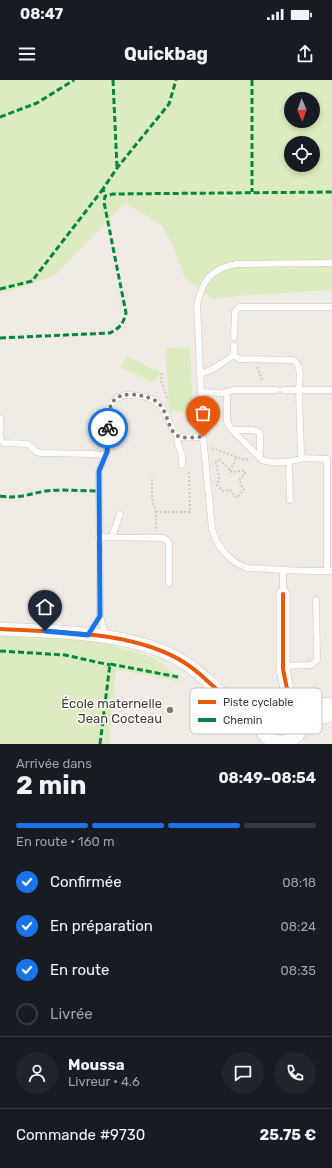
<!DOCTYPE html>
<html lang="fr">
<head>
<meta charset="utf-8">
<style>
  :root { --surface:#171b24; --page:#20242c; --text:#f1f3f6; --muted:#9ea1a6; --line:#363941; --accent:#1a73e8 }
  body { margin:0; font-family:Rubik,sans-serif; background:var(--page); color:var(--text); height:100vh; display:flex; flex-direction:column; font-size:15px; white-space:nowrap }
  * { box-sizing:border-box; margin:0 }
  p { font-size:13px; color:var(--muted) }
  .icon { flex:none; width:22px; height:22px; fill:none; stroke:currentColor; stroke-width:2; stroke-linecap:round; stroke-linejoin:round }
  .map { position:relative; height:664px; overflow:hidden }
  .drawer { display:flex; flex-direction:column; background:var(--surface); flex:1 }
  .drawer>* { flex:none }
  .needle { width:26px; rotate:178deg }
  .fabs { position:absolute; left:284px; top:12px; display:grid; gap:8px }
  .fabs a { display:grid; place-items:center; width:36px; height:36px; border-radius:50%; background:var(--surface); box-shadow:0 2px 6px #0003; font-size:20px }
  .pin { position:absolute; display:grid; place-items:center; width:34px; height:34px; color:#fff; margin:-41px -17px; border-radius:50% 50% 50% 0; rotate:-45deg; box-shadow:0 0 4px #0007 }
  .pin .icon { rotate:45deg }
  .courier { position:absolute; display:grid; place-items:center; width:40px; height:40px; margin:-20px; border:3px solid #1a73e8; border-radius:50%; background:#fff; color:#222; box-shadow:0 1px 5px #0007 }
  .headline em { font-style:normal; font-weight:700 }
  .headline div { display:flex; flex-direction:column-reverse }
  .headline { display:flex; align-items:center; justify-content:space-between; height:68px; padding:0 16px }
  h1 { font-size:26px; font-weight:700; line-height:30px }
  .bar { display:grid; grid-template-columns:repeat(4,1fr); gap:6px 4px; align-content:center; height:48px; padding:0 16px }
  .bar i { height:5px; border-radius:3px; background:var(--line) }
  .bar .selected { background:var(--accent) }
  .bar p { grid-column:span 4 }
  .line { display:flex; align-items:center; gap:10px; padding:0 16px; border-top:1px solid var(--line) }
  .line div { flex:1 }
  .round { display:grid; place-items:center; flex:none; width:42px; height:42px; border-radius:21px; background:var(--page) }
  ol { padding:0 16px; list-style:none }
  li { display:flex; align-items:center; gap:12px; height:44px }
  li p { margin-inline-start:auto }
  li .icon { padding:4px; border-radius:50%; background:var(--accent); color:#fff; stroke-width:4 }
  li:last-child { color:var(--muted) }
  li i { width:22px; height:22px; border:2px solid var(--line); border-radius:50% }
  .status { display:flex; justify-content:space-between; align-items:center; height:28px; padding:0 20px; background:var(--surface); direction:ltr }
  .status svg { height:11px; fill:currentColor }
  header { display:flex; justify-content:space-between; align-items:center; height:52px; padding:0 16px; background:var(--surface); font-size:18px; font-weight:700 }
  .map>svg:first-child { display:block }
</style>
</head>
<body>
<div class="status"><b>08:47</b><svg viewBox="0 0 49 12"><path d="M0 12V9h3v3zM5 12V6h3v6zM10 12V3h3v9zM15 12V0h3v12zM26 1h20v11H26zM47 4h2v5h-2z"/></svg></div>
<header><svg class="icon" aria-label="menu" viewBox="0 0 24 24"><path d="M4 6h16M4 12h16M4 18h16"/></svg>Quickbag<svg class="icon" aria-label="share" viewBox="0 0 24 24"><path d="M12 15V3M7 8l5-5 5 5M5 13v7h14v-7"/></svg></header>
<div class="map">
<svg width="332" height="664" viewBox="0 0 332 664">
  <rect width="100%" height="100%" fill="#efebe4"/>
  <path fill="#ddecc0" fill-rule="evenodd" d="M0,0H332V210L237,216L213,219L185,198L173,167L162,145L125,123L54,196L0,214ZM291,19H313V41H291ZM291,63H313V85H291Z
    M190,267L193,331L169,332L166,268Z
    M126,276L160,292L155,303L121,288Z
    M0,554L70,558L116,564V567L154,578L178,597L180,602L116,589L109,664H0Z"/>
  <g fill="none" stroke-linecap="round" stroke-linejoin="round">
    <defs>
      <path id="lane" d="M332,183L237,184C211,188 202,201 197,225L203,357L212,448C216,466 230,483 248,488C255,489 263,488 270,489C291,491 311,491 332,491
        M234,257L235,232L239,227H332
        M234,266V275L239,279L293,280C303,286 299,300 299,310H283
        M200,294L213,289L234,275
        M201,312L222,313L235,310H277
        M227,312V342L232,350L262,380C272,384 292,382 303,378
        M0,338V359L4,363L28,364L37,372L41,373L94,374L106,376
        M232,350H253L259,352L260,355V378
        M178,356V365L182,375V385
        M289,382L290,420
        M99,457L163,458L167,460L169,464V503
        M112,457L120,434
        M327,491V379L303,378L301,374L299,310H332
        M283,514V491
        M88,555L100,536
        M106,557L100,536L99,396V391L107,372L109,328C114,318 121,314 131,315C154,316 161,322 170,343C172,348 174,353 178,356C185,359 196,357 203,357
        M283,586L311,585L317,580L316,520"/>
      <path id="street" d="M283,514V589L289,619
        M0,549C57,552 135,551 185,583C198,591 208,602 220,612C233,623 246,634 260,645
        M230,616C243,622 255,622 269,621
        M259 640a22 22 0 1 1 44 0a22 22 0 1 1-44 0Z
        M296,622L332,625
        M302,648L312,641L332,634"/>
    </defs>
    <use href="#lane" stroke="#cbc7c0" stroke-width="7"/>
    <use href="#street" stroke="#cbc7c0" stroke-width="14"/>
    <path stroke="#cdcac5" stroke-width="2" stroke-dasharray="2 2" stroke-linecap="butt" d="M257,287L263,302
      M162,293C159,304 166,309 167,319
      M212,368L242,379L250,380
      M219,380L223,383L232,392L245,391V394L239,400L244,410L238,417L234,416L230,410L223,411L217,405L219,398L216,382Z
      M230,391L237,377
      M152,399V419L156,432V451
      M156,432H190L189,394L187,391"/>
    <use href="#lane" stroke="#fdfcfb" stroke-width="6"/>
    <use href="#street" stroke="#fdfcfb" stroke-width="13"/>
    <path stroke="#00873e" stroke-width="3" stroke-dasharray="6 3" stroke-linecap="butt" d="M113,0L117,88
      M252,0V112
      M0,37L37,23L74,0
      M104,112L103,109L117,88L169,24L176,0
      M0,209L32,201L103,109
      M0,258L110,253C121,247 123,244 126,233L104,122L105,116L113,114L332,112
      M0,416C18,419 29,414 46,411C63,409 82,411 99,411
      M0,571L65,575L110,585
      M100,664L110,584L178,597"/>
    <defs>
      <path id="cycleway" d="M283,514V589L289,619
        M0,549C57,552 135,551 185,583C198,591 208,602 220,612C233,623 246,634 260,645"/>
    </defs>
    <use href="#cycleway" stroke="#fff" stroke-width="6"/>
    <use href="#cycleway" stroke="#e8590c" stroke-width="4"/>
  </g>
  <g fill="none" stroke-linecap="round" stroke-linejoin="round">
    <path stroke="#807970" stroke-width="4" stroke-dasharray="0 7.2" d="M108,348C109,334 107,319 124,315C129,314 137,315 142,316C172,321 163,347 178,356C184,359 195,357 203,357"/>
    <path stroke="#1a73e8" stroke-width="5" d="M45,551L88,555L100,536L99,396V391L107,372L108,348"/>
  </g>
  <circle fill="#807970" stroke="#fff" stroke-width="1.5" cx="170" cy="630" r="4"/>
  <g text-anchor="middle" stroke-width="3" stroke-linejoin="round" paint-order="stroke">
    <g font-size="13" fill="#443c31" stroke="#fff" text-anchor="end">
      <text x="162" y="628">École maternelle<tspan x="162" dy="15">Jean Cocteau</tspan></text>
    </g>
  </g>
  <rect x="190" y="608" width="132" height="46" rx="6" fill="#fff" stroke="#c7c4c1" stroke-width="1"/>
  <rect x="198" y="620" width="18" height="4" fill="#e8590c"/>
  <rect x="198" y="638" width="18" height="4" fill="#00873e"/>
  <g font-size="11" fill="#443c31">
    <text x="223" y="626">Piste cyclable</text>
    <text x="223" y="644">Chemin</text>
  </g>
</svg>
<div class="fabs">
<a><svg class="needle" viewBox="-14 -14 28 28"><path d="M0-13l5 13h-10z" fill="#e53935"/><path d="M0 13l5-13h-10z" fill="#9ea1a6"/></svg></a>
<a><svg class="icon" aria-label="locate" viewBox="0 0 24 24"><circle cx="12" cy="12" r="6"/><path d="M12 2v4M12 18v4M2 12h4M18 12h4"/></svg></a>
</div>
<div class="pin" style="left:203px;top:357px;background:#ea580c"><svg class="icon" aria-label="bag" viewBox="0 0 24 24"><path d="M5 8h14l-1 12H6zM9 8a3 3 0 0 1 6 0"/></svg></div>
<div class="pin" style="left:45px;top:551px;background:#1f2937"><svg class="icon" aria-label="home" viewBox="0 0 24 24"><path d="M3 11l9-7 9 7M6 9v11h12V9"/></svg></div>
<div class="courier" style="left:108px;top:348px"><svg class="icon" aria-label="bike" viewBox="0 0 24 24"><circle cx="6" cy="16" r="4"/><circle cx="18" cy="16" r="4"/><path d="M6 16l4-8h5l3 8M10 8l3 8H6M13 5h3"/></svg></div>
</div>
<section class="drawer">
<div class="headline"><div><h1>2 min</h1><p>Arrivée dans</p></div><em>08:49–08:54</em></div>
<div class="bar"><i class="selected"></i><i class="selected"></i><i class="selected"></i><i></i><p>En route · 160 m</p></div>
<ol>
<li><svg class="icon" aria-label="check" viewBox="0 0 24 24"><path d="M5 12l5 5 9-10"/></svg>Confirmée<p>08:18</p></li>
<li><svg class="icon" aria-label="check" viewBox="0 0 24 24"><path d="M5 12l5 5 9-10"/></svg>En préparation<p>08:24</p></li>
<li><svg class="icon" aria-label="check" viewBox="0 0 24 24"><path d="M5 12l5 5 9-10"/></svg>En route<p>08:35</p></li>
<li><i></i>Livrée</li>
</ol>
<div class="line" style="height:72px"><a class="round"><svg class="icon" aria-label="person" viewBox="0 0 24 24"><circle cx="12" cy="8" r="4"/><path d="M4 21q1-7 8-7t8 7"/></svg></a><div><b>Moussa</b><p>Livreur · 4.6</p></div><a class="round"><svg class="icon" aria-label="chat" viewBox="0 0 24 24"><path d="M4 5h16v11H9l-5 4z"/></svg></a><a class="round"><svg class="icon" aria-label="phone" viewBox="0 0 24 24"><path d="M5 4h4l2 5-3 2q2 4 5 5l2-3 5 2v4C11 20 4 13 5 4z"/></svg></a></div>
<div class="line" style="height:52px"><div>Commande #9730</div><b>25.75 €</b></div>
</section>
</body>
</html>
